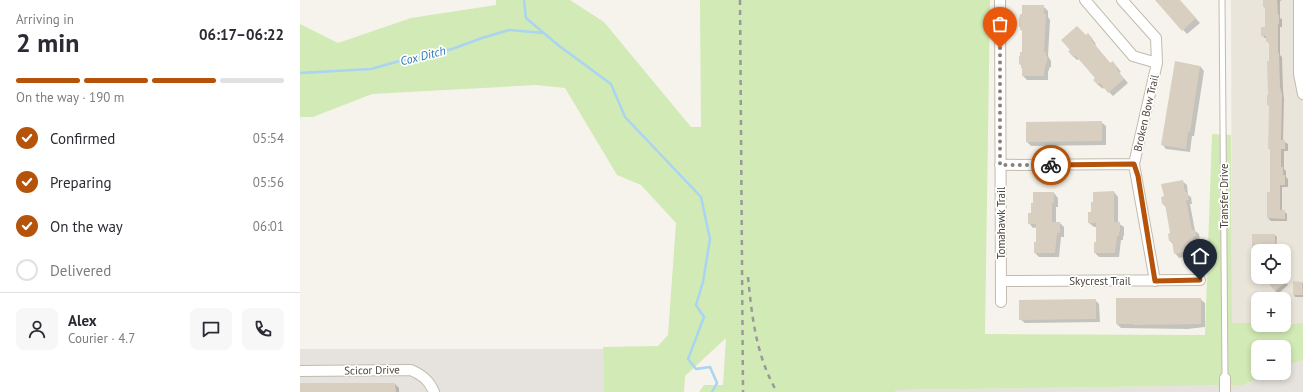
<!DOCTYPE html>
<html lang="en">
<head>
<meta charset="utf-8">
<style>
  :root { --surface:#fff; --page:#f7f7f7; --text:#2b2b33; --muted:#7c7c81; --line:#e1e1e2; --accent:#b45309 }
  body { margin:0; font-family:"PT Sans",sans-serif; background:var(--page); color:var(--text); height:100vh; display:flex; flex-direction:column; font-size:15px; white-space:nowrap }
  * { box-sizing:border-box; margin:0 }
  p { font-size:13px; color:var(--muted) }
  .icon { flex:none; width:22px; height:22px; fill:none; stroke:currentColor; stroke-width:2; stroke-linecap:round; stroke-linejoin:round }
  .map { position:relative; flex:1; overflow:hidden }
  .side { display:flex; flex-direction:column; background:var(--surface); width:300px }
  .side>* { flex:none }
  .fabs { position:absolute; left:951px; top:244px; display:grid; gap:8px }
  .fabs a { display:grid; place-items:center; width:40px; height:40px; border-radius:8px; background:var(--surface); box-shadow:0 2px 6px #0003; font-size:20px }
  .pin { position:absolute; display:grid; place-items:center; width:34px; height:34px; color:#fff; margin:-41px -17px; border-radius:50% 50% 50% 0; rotate:-45deg; box-shadow:0 0 4px #0007 }
  .pin .icon { rotate:45deg }
  .courier { position:absolute; display:grid; place-items:center; width:40px; height:40px; margin:-20px; border:3px solid #b45309; border-radius:50%; background:#fff; color:#222; box-shadow:0 1px 5px #0007 }
  .summary em { font-style:normal; font-weight:600 }
  .summary div { display:flex; flex-direction:column-reverse }
  .summary { display:flex; align-items:center; justify-content:space-between; height:68px; padding:0 16px }
  h1 { font-size:26px; font-weight:600; line-height:30px }
  .bar { display:grid; grid-template-columns:repeat(4,1fr); gap:6px 4px; align-content:center; height:48px; padding:0 16px }
  .bar i { height:5px; border-radius:3px; background:var(--line) }
  .bar .on { background:var(--accent) }
  .bar p { grid-column:span 4 }
  .line { display:flex; align-items:center; gap:10px; padding:0 16px; border-top:1px solid var(--line) }
  .line div { flex:1 }
  .round { display:grid; place-items:center; flex:none; width:42px; height:42px; border-radius:8px; background:var(--page) }
  ol { padding:0 16px; list-style:none }
  li { display:flex; align-items:center; gap:12px; height:44px }
  li p { margin-inline-start:auto }
  li .icon { padding:4px; border-radius:50%; background:var(--accent); color:#fff; stroke-width:4 }
  li:last-child { color:var(--muted) }
  li i { width:22px; height:22px; border:2px solid var(--line); border-radius:50% }
  main { display:flex; flex:1; min-height:0 }
  .map>svg:first-child { display:block }
</style>
</head>
<body>
<main>
<section class="side">
<div class="summary"><div><h1>2 min</h1><p>Arriving in</p></div><em>06:17–06:22</em></div>
<div class="bar"><i class="on"></i><i class="on"></i><i class="on"></i><i></i><p>On the way · 190 m</p></div>
<ol>
<li><svg class="icon" aria-label="check" viewBox="0 0 24 24"><path d="M5 12l5 5 9-10"/></svg>Confirmed<p>05:54</p></li>
<li><svg class="icon" aria-label="check" viewBox="0 0 24 24"><path d="M5 12l5 5 9-10"/></svg>Preparing<p>05:56</p></li>
<li><svg class="icon" aria-label="check" viewBox="0 0 24 24"><path d="M5 12l5 5 9-10"/></svg>On the way<p>06:01</p></li>
<li><i></i>Delivered</li>
</ol>
<div class="line" style="height:72px"><a class="round"><svg class="icon" aria-label="person" viewBox="0 0 24 24"><circle cx="12" cy="8" r="4"/><path d="M4 21q1-7 8-7t8 7"/></svg></a><div><b>Alex</b><p>Courier · 4.7</p></div><a class="round"><svg class="icon" aria-label="chat" viewBox="0 0 24 24"><path d="M4 5h16v11H9l-5 4z"/></svg></a><a class="round"><svg class="icon" aria-label="phone" viewBox="0 0 24 24"><path d="M5 4h4l2 5-3 2q2 4 5 5l2-3 5 2v4C11 20 4 13 5 4z"/></svg></a></div>
</section>
<div class="map">
<svg width="1003" height="392" viewBox="0 0 1003 392">
  <rect width="100%" height="100%" fill="#f6f3ec"/>
  <path fill="#eae5da" fill-rule="evenodd" d="M931,0H1003V323H984V299H958V323H932ZM958,251H984V277H958Z"/>
  <path fill="#e6e2dd" d="M0,349H303L304,392H0Z
    M1003,360V392H595V390L943,385L970,373H984V367Z"/>
  <path fill="#d2eab5" d="M196,0H270L304,22L391,127H401L400,0H690L685,334L905,335L912,134L931,135L932,323H958V325L1003,323V360L984,367V347H958V373H970L943,385L595,390V392H399L404,385H423L426,338L385,376L384,392H304L303,347L358,346L368,335L376,223L341,185L317,175L265,88L236,85L72,94L13,117H0V24L38,43L111,18L196,5Z"/>
  <path fill="#0003" d="M856,0H879L900,23L887,34Z
    M964,0H982L980,1V18L982,19V27H980V55L982,57L983,90L984,99L983,141L988,144V151H984V169L986,171V177L988,179V187H982V211H984L987,214V221H971L968,218L971,193V150L969,148L970,107L968,105L969,96L970,44L967,41V38H965L962,35L966,28V9L964,7Z
    M743,6L748,11V17L750,20L748,56L751,61V67H750L748,72V80H727L723,76V69L720,64L723,53V31L721,30Z
    M786,36L792,39L796,44L795,45L811,64L817,67L821,72L819,73L828,83L813,96L804,87L803,89L798,85L794,80L796,78L779,59L777,60L773,56Z
    M900,66L904,71L894,136H892L890,152L866,149L862,144Z
    M801,122L806,126V145L731,146L727,142Z
    M882,181L887,185L888,195L891,197L892,204H890L895,231L899,234L900,241H897L899,254L879,258L875,253L873,244L870,241L872,234L867,208L863,204L865,197Z
    M814,192L818,197V223L824,227V236H823V240H821L819,257H799L795,253L797,243V227H794L789,223L792,213Z
    M754,193L758,198V207H756V223H760L764,227V237H761L759,257H739L735,253L737,243V227L733,228L729,223L732,214Z
    M975,235L977,237L976,248H955Z
    M964,277H981L988,285L978,294Z
    M994,283H1003V297H995L994,295Z
    M900,299L905,303V327L887,329L821,328L817,324Z
    M795,300L799,304L800,322L725,323L720,319Z
    M0,384H95L99,388V392H0Z"/>
  <g fill="none" stroke-linecap="round" stroke-linejoin="round">
    <path stroke="#a9d4f2" stroke-width="2.5" d="M224,0L226,18L258,45L311,84L325,117L401,197L410,239L403,282L396,305L404,317L388,359L396,369L410,367L417,383L412,392
      M0,73L71,69L110,58L152,49L182,38L209,30L244,33"/>
  </g>
  <path fill="#d8cfc1" d="M855,0H880L896,18L882,31Z
    M963,0H977L978,15H979V24H978V53H979L980,87L982,95L981,140H985V149H981V167H983V175H985V185H980V210H985V219L967,218V192H970V149H968L969,105H967V95H968L967,61H969V42H966V36H961V27H965V7H963Z
    M722,5H744V14H746L744,52H746V56H747V63H746L745,67L744,76H722V68H721V65L719,64V56H720V52H722V30H720V27H719V19L720,14H722Z
    M777,26L786,35L788,33L793,39L791,40L810,63L813,61L817,67L816,68L824,79L808,93L800,83L798,85L793,80L795,78L775,55L773,57L768,51L770,50L761,40Z
    M875,61L900,66L890,132H888L886,149L861,145Z
    M802,121V141L726,142V122Z
    M883,180L885,192H887L889,200H886L892,230L895,229L896,236L893,237L895,250L874,254L872,241H869L868,234L870,233L865,204H862L861,197L864,196L861,184Z
    M814,191V222H820V232H819V236H817L815,253H794V242H796V223H788V212H791V202H793V192Z
    M733,192H754V203H752V222H760V233H757L755,253H734V242H736V224H728V213H731V203H733Z
    M952,234H975V247H963V249H952Z
    M963,277H982L986,282L975,291Z
    M993,281L1002,282L1003,295H993Z
    M816,298H901V324L833,325V324H816Z
    M796,299V319L719,320V300Z
    M0,383H95L96,392H0Z"/>
  <g fill="none" stroke-linecap="round" stroke-linejoin="round">
    <defs>
      <path id="service" d="M922,0L925,378"/>
      <path id="minor" d="M700,0L701,302
        M785,0L833,56L857,63
        M822,0L856,38L857,63L834,164L855,281
        M999,0V74L1003,94
        M700,165L834,164
        M701,281L900,280
        M0,371L111,370C122,375 129,380 134,392
        M925,378V392"/>
    </defs>
    <use href="#service" stroke="#c2bbae" stroke-width="7"/>
    <use href="#minor" stroke="#c2bbae" stroke-width="12"/>
    <use href="#service" stroke="#fff" stroke-width="5"/>
    <use href="#minor" stroke="#fff" stroke-width="10"/>
    <path stroke="#9a9a9a" stroke-width="2.5" stroke-dasharray="5 5" stroke-linecap="butt" d="M440,0L443,392
      M448,277C452,317 456,356 477,392"/>
  </g>
  <g fill="none" stroke-linecap="round" stroke-linejoin="round">
    <path stroke="#878178" stroke-width="4" stroke-dasharray="0 7.2" d="M700,48V165H751"/>
    <path stroke="#b45309" stroke-width="5" d="M751,165L834,164L838,176L855,281L900,280"/>
  </g>
  <g text-anchor="middle" stroke-width="3.5" stroke-linejoin="round" paint-order="stroke">
    <g font-size="11" fill="#4b4439" stroke="#fff">
      <text transform="translate(846 113) rotate(-77)" y="4">Broken Bow Trail</text>
      <text transform="translate(924 196) rotate(-90)" y="4">Transfer Drive</text>
      <text transform="translate(701 223) rotate(-90)" y="4">Tomahawk Trail</text>
      <text x="800" y="285">Skycrest Trail</text>
      <text transform="translate(72 370) rotate(-1)" y="4">Scicor Drive</text>
    </g>
    <g font-size="12" font-style="italic" fill="#2e7ab2" stroke="#fff">
      <text transform="translate(123 56) rotate(-14)" y="4">Cox Ditch</text>
    </g>
  </g>
</svg>
<div class="fabs">
<a><svg class="icon" aria-label="locate" viewBox="0 0 24 24"><circle cx="12" cy="12" r="6"/><path d="M12 2v4M12 18v4M2 12h4M18 12h4"/></svg></a>
<a>+</a>
<a>−</a>
</div>
<div class="pin" style="left:700px;top:48px;background:#ea580c"><svg class="icon" aria-label="bag" viewBox="0 0 24 24"><path d="M5 8h14l-1 12H6zM9 8a3 3 0 0 1 6 0"/></svg></div>
<div class="pin" style="left:900px;top:280px;background:#1f2937"><svg class="icon" aria-label="home" viewBox="0 0 24 24"><path d="M3 11l9-7 9 7M6 9v11h12V9"/></svg></div>
<div class="courier" style="left:751px;top:165px"><svg class="icon" aria-label="bike" viewBox="0 0 24 24"><circle cx="6" cy="16" r="4"/><circle cx="18" cy="16" r="4"/><path d="M6 16l4-8h5l3 8M10 8l3 8H6M13 5h3"/></svg></div>
</div>
</main>
</body>
</html>
